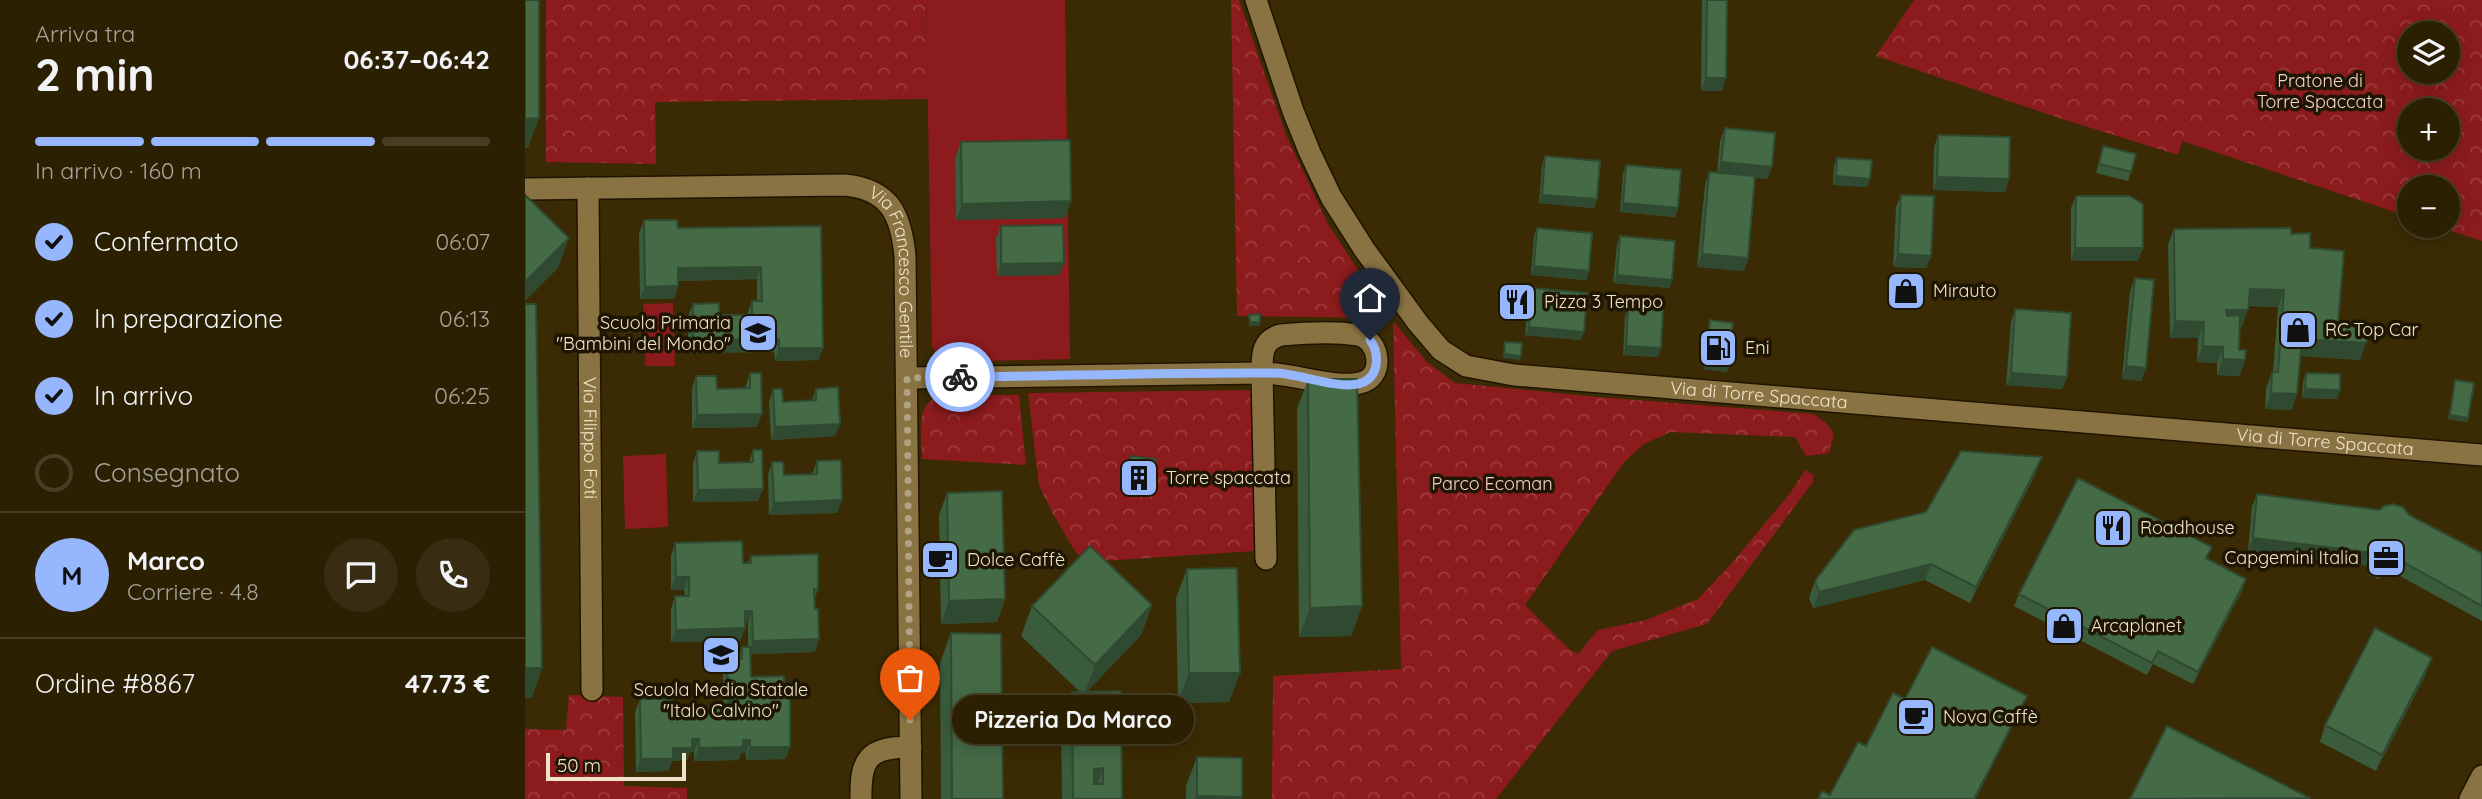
<!DOCTYPE html>
<html lang="it">
<head>
<meta charset="utf-8">
<style>
  :root { --surface:#2c2003; --page:#382d12; --text:#f1f3f6; --muted:#a6a39a; --line:#483e25; --accent:#96b6fd }
  body { margin:0; font-family:Quicksand,sans-serif; background:var(--page); color:var(--text); height:100vh; display:flex; flex-direction:column; font-size:26px; white-space:nowrap }
  * { box-sizing:border-box; margin:0 }
  p { font-size:23px; color:var(--muted) }
  .icon { flex:none; width:38px; height:38px; fill:none; stroke:currentColor; stroke-width:2; stroke-linecap:round; stroke-linejoin:round }
  .map { position:relative; flex:1; overflow:hidden }
  .details { display:flex; flex-direction:column; background:var(--surface); width:525px }
  .details>* { flex:none }
  .fabs { position:absolute; left:1872px; top:21px; display:grid; gap:14px }
  .fabs a { display:grid; place-items:center; width:63px; height:63px; border-radius:50%; background:var(--surface); box-shadow:0 4px 18px #0003,0 0 0 2px var(--line); font-size:35px }
  .scale { position:absolute; left:21px; bottom:18px; width:140px; box-sizing:border-box; padding-left:7px; border:4px solid #efe3c9; border-top:0; font-size:19px; line-height:24px; white-space:nowrap; color:#efe3c9; -webkit-text-stroke:5px #1e1502; paint-order:stroke }
  .pin { position:absolute; display:grid; place-items:center; width:60px; height:60px; color:#fff; margin:-72px -30px; border-radius:50% 50% 50% 0; rotate:-45deg; box-shadow:0 0 7px #0007 }
  .pin .icon { rotate:45deg }
  .courier { position:absolute; display:grid; place-items:center; width:70px; height:70px; margin:-35px; border:5px solid #96b6fd; border-radius:50%; background:#fff; color:#222; box-shadow:0 2px 9px #0007 }
  .bubble { position:absolute; height:49px; border-radius:24px; background:var(--surface); box-shadow:0 4px 18px #0003,0 0 0 2px var(--line); font-size:23px; font-weight:800; line-height:49px; text-align:center }
  .summary em { font-style:normal; font-weight:800 }
  .summary div { display:flex; flex-direction:column-reverse }
  .summary { display:flex; align-items:center; justify-content:space-between; height:119px; padding:0 35px }
  h1 { font-size:46px; font-weight:800; line-height:52px }
  .bar { display:grid; grid-template-columns:repeat(4,1fr); gap:10px 7px; align-content:center; height:84px; padding:0 35px }
  .bar i { height:9px; border-radius:5px; background:var(--line) }
  .bar .current { background:var(--accent) }
  .bar p { grid-column:span 4 }
  .line { display:flex; align-items:center; gap:18px; padding:0 35px; border-top:2px solid var(--line) }
  .line div { flex:1 }
  .round { display:grid; place-items:center; flex:none; width:74px; height:74px; border-radius:37px; background:var(--page) }
  ol { padding:0 35px; list-style:none }
  li { display:flex; align-items:center; gap:21px; height:77px }
  li p { margin-inline-start:auto }
  li .icon { padding:7px; border-radius:50%; background:var(--accent); color:#111; stroke-width:4 }
  li:last-child { color:var(--muted) }
  li i { width:38px; height:38px; border:4px solid var(--line); border-radius:50% }
  main { display:flex; flex:1; min-height:0 }
  .map>svg:first-child { display:block }
</style>
</head>
<body>
<main>
<section class="details">
<div class="summary"><div><h1>2 min</h1><p>Arriva tra</p></div><em>06:37–06:42</em></div>
<div class="bar"><i class="current"></i><i class="current"></i><i class="current"></i><i></i><p>In arrivo · 160 m</p></div>
<ol>
<li><svg class="icon" aria-label="check" viewBox="0 0 24 24"><path d="M5 12l5 5 9-10"/></svg>Confermato<p>06:07</p></li>
<li><svg class="icon" aria-label="check" viewBox="0 0 24 24"><path d="M5 12l5 5 9-10"/></svg>In preparazione<p>06:13</p></li>
<li><svg class="icon" aria-label="check" viewBox="0 0 24 24"><path d="M5 12l5 5 9-10"/></svg>In arrivo<p>06:25</p></li>
<li><i></i>Consegnato</li>
</ol>
<div class="line" style="height:126px"><b class="round" style="background:var(--accent);color:#111">M</b><div><b>Marco</b><p>Corriere · 4.8</p></div><a class="round"><svg class="icon" aria-label="chat" viewBox="0 0 24 24"><path d="M4 5h16v11H9l-5 4z"/></svg></a><a class="round"><svg class="icon" aria-label="phone" viewBox="0 0 24 24"><path d="M5 4h4l2 5-3 2q2 4 5 5l2-3 5 2v4C11 20 4 13 5 4z"/></svg></a></div>
<div class="line" style="height:91px"><div>Ordine #8867</div><b>47.73 €</b></div>
</section>
<div class="map">
<svg width="1957" height="799" viewBox="0 0 1957 799">
  <defs>
    <pattern id="park-crowns" width="20" height="18" patternUnits="userSpaceOnUse" patternTransform="scale(1.75)"><rect width="20" height="18" fill="#8b1b1d"/><path d="M2 6a3 3 0 1 1 6 0M12 15a3 3 0 1 1 6 0" fill="none" stroke="#9c3c3c"/></pattern>
  </defs>
  <rect width="100%" height="100%" fill="#3b2b04"/>
  <path fill="url(#park-crowns)" fill-rule="evenodd" d="M21,0H401L403,99L130,102L131,164L21,162Z
    M706,0H714L761,135L803,224L864,318L712,316Z
    M1389,0H1957V241L1911,226H1923V187H1885V217L1657,141L1653,155L1534,118L1351,56ZM1885,33H1923V72H1885ZM1885,110H1923V149H1885Z
    M868,321L901,361L930,383L1073,397L1289,414L1302,424L1309,434L1304,453L1281,456L1270,437L1145,432L1119,444L1099,462L1000,605L1044,649L1053,654L1073,630L1121,620L1173,599L1207,563L1266,492L1280,470L1288,475V482L1182,624L1087,651L971,799H747L748,676L876,669Z
    M728,390L730,551L560,562L550,551L528,514L514,485L503,393Z
    M414,395H494L501,465L397,459C397,436 389,406 414,395Z
    M44,695L98,697L99,786L162,788V799H0V729L41,730Z"/>
  <path fill="#8b1b1d" d="M401,0H540L545,359L425,362L414,356L407,347Z
    M148,303L150,366H120L118,304Z
    M141,454L143,527L100,529L98,456Z"/>
  <g fill="none" stroke-linecap="round" stroke-linejoin="round">
    <defs>
      <g id="minor">
        <path id="s1" d="M731,0L768,111L785,153L806,197L839,249L893,323L916,350L941,366L989,375L1957,455"/>
        <path id="s2" d="M63,188L67,690"/>
        <path id="s3" d="M0,189L319,185C365,189 376,215 380,256L386,799"/>
        <path d="M756,335C778,333 810,331 832,335C856,339 860,378 835,383C809,389 768,373 737,373C737,356 736,340 756,335Z"/>
        <path d="M382,378L737,373L741,559"/>
        <path d="M336,799C335,758 344,747 386,747"/>
        <path d="M1945,799L1957,776"/>
      </g>
    </defs>
    <use href="#minor" stroke="#1f1400" stroke-width="24"/>
    <use href="#minor" stroke="#8a7342" stroke-width="21"/>
  </g>
  <path fill="#3a5b3c" d="M1177,0H1202L1197,91H1176Z
    M1200,128L1247,167L1242,179L1230,178L1223,258L1219,271L1172,267L1180,185L1184,172L1192,173L1195,141Z
    M1413,135L1480,192L1408,190L1409,148Z
    M436,142L546,201L540,218L431,220L430,158Z
    M1578,146L1606,172L1603,181L1571,173Z
    M1020,156L1072,199L1069,208L1014,203L1017,165Z
    M1312,158L1345,179L1342,187L1308,185L1309,166Z
    M1101,165L1153,208L1150,217L1095,212L1098,174Z
    M1376,195L1406,256L1401,268L1368,267L1371,207Z
    M1551,196L1613,261H1546V208Z
    M119,220L153,228L296,226L298,348L293,360L250,361L249,352L163,353V316L168,304L194,315H222L227,301H232V279L153,281V286L149,299H115L114,233Z
    M476,226L534,275L472,276L471,238Z
    M1012,228L1064,271L1061,280L1006,275L1009,236Z
    M1649,229L1766,234L1785,248L1813,324L1835,360L1776,356L1767,410L1740,409L1741,389L1747,372H1748L1753,307L1723,306L1717,327H1715L1714,350L1720,360L1714,376L1692,375V363L1672,362L1673,338H1645L1643,245Z
    M1095,236L1147,280L1144,288L1088,283L1092,245Z
    M1610,278L1621,368L1616,381L1597,379L1605,291Z
    M1007,288L1059,332L1055,340L1000,335L1004,297Z
    M1103,309L1133,357L1098,355L1100,317Z
    M1490,309L1542,377L1537,389L1481,385L1486,322Z
    M1185,320L1203,367L1202,372L1179,369L1184,325Z
    M225,373L232,427L167,428V388L171,376L192,389L220,388Z
    M1781,373L1815,390L1812,399L1777,398L1778,382Z
    M783,379L837,606L826,636L774,637L772,409Z
    M1930,380L1943,418L1942,422L1923,419Z
    M248,389L258,402L287,400L291,389L310,436L246,440L244,402Z
    M228,450L233,501L168,502V464L172,451L194,463L224,462Z
    M606,456L624,492L600,489L603,465Z
    M292,461L312,513L244,515L243,475L247,462L259,475L287,474Z
    M1511,473L1445,603L1400,580L1288,608L1284,598L1290,581L1401,512Z
    M422,493L480,599L472,622L416,624L414,515Z
    M1732,494L1884,515L1957,553V621L1864,570L1853,579L1844,575L1845,566L1723,551L1727,506Z
    M150,543L218,563H223L226,556L293,589L289,600L290,652L225,654L226,677L261,759L221,760V753H216L213,760L169,761V752H165L162,760L147,761L143,771L111,772L110,712L115,699L166,713H172L174,708H198V672L202,659H212L217,647H223V623H220V628L215,641L146,642V609L150,596H160L159,590H146V556Z
    M1682,559L1721,579L1717,591L1668,684L1628,664L1622,675L1489,606L1494,594Z
    M662,569L704,702L653,703L651,598Z
    M627,605L616,635L562,691L597,799H537L536,721L547,692H555L496,636L507,606Z
    M426,633L478,799H416L415,663Z
    M1901,674L1851,771L1795,742L1800,725Z
    M672,757L717,797L716,799H661V786Z"/>
  <path fill="#304a31" d="M1181,78H1201L1197,91H1176Z
    M14,118L3,148H0V119Z
    M1196,162L1247,167L1242,179L1192,174Z
    M1311,176L1345,179L1342,187L1308,185Z
    M1412,177L1484,179L1480,192L1408,190Z
    M1017,195L1072,199L1069,208L1014,203Z
    M546,201L540,218L431,220L437,204Z
    M1098,203L1153,208L1150,217L1095,212Z
    M44,238L33,268L0,301V282Z
    M1550,248H1618L1613,261H1546Z
    M1177,254L1223,258L1219,271L1172,267Z
    M1373,254L1406,256L1401,268L1368,267Z
    M539,263L534,275L472,276L476,264Z
    M1009,266L1064,271L1061,280L1006,275Z
    M236,267L232,279L148,281L153,268Z
    M1092,275L1147,280L1144,288L1088,283Z
    M153,286L149,299H115L120,287Z
    M1725,289L1759,290L1753,307L1719,305Z
    M1701,310H1723L1717,327L1695,326Z
    M1650,321L1679,322L1673,338H1645Z
    M725,322H735L734,326H723Z
    M1004,327L1059,332L1055,340L1000,335Z
    M254,339L249,352L163,353L168,340Z
    M1777,339L1841,343L1835,360L1771,355Z
    M1101,346L1136,348L1133,357L1098,355Z
    M1678,346L1698,347L1692,363L1672,362Z
    M254,348H298L293,360L250,361Z
    M979,354L996,356L995,360L977,358Z
    M1698,359L1720,360L1714,376L1692,375Z
    M1180,365L1203,367L1202,372L1179,369Z
    M1601,366L1621,368L1616,381L1597,379Z
    M1486,373L1542,377L1537,389L1481,385Z
    M1780,389L1815,390L1812,399L1777,398Z
    M1746,393L1772,394L1767,410L1740,409Z
    M237,414L232,427L167,428L172,415Z
    M1925,415L1943,418L1942,422L1923,419Z
    M315,424L310,436L246,440L250,427Z
    M1517,457L1511,473L1445,603L1451,587Z
    M603,480L627,483L624,492L600,489Z
    M238,489L233,501L168,502L173,490Z
    M317,500L312,513L244,515L249,503Z
    M1728,538L1850,553L1845,566L1723,551Z
    M1869,557L1864,570L1853,579L1858,566Z
    M1406,564L1400,580L1288,608L1294,592Z
    M151,577H164L159,590H146Z
    M1721,579L1717,591L1668,684L1673,672Z
    M480,599L472,622L416,624L424,601Z
    M627,605L616,635L559,695L570,665Z
    M837,606L826,636L774,637L785,608Z
    M220,611H227L223,623H215Z
    M220,628L215,641L146,642L151,630Z
    M294,639L290,652L223,654L228,641Z
    M1907,658L1901,674L1851,771L1857,755Z
    M0,668H17L7,698H0Z
    M664,673H715L704,702L653,703Z
    M1502,696L1499,704L1451,799H1449Z
    M203,700H208L204,713H198Z
    M167,739H174L169,752H165L162,760L147,761L143,771L111,772L116,759Z
    M218,740H225L221,753H216L213,760L169,761L174,748Z
    M225,747H265L261,759L221,760Z
    M578,768L567,798L569,769Z
    M672,796L717,797L716,799H671Z"/>
  <path fill="#446a46" stroke="#304a31" stroke-width="2" fill-rule="evenodd" d="M0,0H14V118L0,119Z
    M1182,0H1202L1201,78H1181Z
    M1200,128L1250,133L1247,167L1196,162Z
    M1413,135L1485,137L1484,179L1412,177Z
    M545,140L546,201L437,204L436,142Z
    M1578,146L1611,154L1606,172L1574,164Z
    M1020,156L1075,161L1072,199L1017,195Z
    M1312,158L1347,160L1345,179L1311,176Z
    M1101,165L1156,170L1153,208L1098,203Z
    M1184,172L1230,176L1223,258L1177,254Z
    M0,195L44,238L0,282Z
    M1376,195L1409,196L1406,256L1373,254Z
    M1551,196H1605L1618,204V248H1550Z
    M119,220H152L153,228L296,226L298,348H254V339L168,340V304L194,303V315H227V301H237L236,267L153,268V286L120,287Z
    M538,225L539,263L476,264V226Z
    M1012,228L1067,233L1064,271L1009,266Z
    M1766,228V234L1785,233V248L1819,251L1813,324L1846,326L1841,343L1777,339L1772,394L1746,393L1747,372H1753L1759,290L1725,289L1723,310H1701L1702,316L1715,315L1714,350H1721L1720,360L1698,359V347L1678,346L1679,322L1650,321L1649,229Z
    M1095,236L1150,241L1147,280L1092,275Z
    M1610,278L1629,280L1621,368L1601,366Z
    M1007,288L1062,293L1059,332L1004,327Z
    M0,304H11L17,668H0Z
    M1103,309L1138,310L1136,348L1101,346Z
    M1490,309L1546,313L1542,377L1486,373Z
    M735,314V322H725L724,315Z
    M1185,320L1208,323L1203,367L1180,365Z
    M980,342L997,343L996,356L979,354Z
    M225,373H236L237,414L172,415L171,376H191L192,389L225,388Z
    M1781,373L1815,374V390L1780,389Z
    M783,379H832L837,606L785,608Z
    M1930,380L1949,383L1943,418L1925,415Z
    M313,387L315,424L250,427L248,389H257L258,402L291,400V389Z
    M228,450H237L238,489L173,490L172,451H194V463L228,462Z
    M1436,451L1517,457L1451,587L1406,564L1294,592L1290,581L1329,530L1401,512Z
    M606,456L631,459L627,483L603,480Z
    M316,460L317,500L249,503L247,462H258L259,475L292,474V461Z
    M1553,478L1687,547L1681,558L1721,579L1673,672L1633,651L1627,663L1494,594Z
    M477,491L480,599L424,601L422,493Z
    M1732,494L1855,510L1859,506L1868,504L1878,507L1884,515L1957,553V606L1869,557L1858,566L1849,562L1850,553L1728,538Z
    M217,541L218,563H226V556L293,554V589H289L290,609H293L294,639L228,641L227,611H220V628L151,630L150,596H164V577H151L150,543Z
    M565,546L627,605L570,665L507,606Z
    M712,568L715,673H664L662,569Z
    M1850,628L1907,658L1857,755L1800,725Z
    M426,633L476,634L478,799H427Z
    M217,647H225L226,677L259,676V695H265V747H225V740H218V747L174,748V739H167V748H148V759H116L115,699H147V708H166V713H174V708L208,707V700H203L202,659H217Z
    M1407,647L1502,696L1449,799H1293L1297,791L1305,795L1333,742L1341,746L1368,693L1380,699Z
    M596,691L597,799H548L547,692ZM578,768V784H569V769Z
    M1642,726L1785,798L1605,799Z
    M672,757L717,758V797L672,796Z"/>
  <g fill="none" stroke-linecap="round" stroke-linejoin="round">
    <path stroke="#b0a384" stroke-width="7" stroke-dasharray="0 12.6" d="M385,720L382,378L435,377"/>
    <path stroke="#96b6fd" stroke-width="9" d="M435,377C540,376 645,372 750,373C774,373 818,392 839,382C855,374 854,352 845,340"/>
  </g>
  <defs>
    <symbol id="shop-square" viewBox="-11 -11 22 22"><rect x="-9" y="-9" width="18" height="18" rx="4" fill="#96b6fd" stroke="#1e1502"/><path d="M-5-2.5h2.3a2.7 3.5 0 0 1 5.4 0H5L5.5 6h-11ZM-1.5-2.5h3a1.5 2.3 0 0 0-3 0Z" fill="#111"/></symbol>
    <symbol id="restaurant-square" viewBox="-11 -11 22 22"><rect x="-9" y="-9" width="18" height="18" rx="4" fill="#96b6fd" stroke="#1e1502"/><path d="M-5-6h1v4h1v-4h1v4h1v-4h1v5L-1.5 .5V6h-2V.5L-5-1ZM5-6V6H3V1.5H1.5Q1.5-4 5-6Z" fill="#111"/></symbol>
    <symbol id="school-square" viewBox="-11 -11 22 22"><rect x="-9" y="-9" width="18" height="18" rx="4" fill="#96b6fd" stroke="#1e1502"/><path d="M0-5L7-2L0 1L-7-2ZM-4 1L0 2.5L4 1V4Q0 6-4 4Z" fill="#111"/></symbol>
    <symbol id="fuel-square" viewBox="-11 -11 22 22"><rect x="-9" y="-9" width="18" height="18" rx="4" fill="#96b6fd" stroke="#1e1502"/><path d="M-5.5-6h7V0h2V4h1.3V-2.5L3-4.5l.8-.8L6-3V5H2.5V1h-1V6h-7ZM-4.2-4.7v3.2H.2V-4.7Z" fill="#111"/></symbol>
    <symbol id="building-square" viewBox="-11 -11 22 22"><rect x="-9" y="-9" width="18" height="18" rx="4" fill="#96b6fd" stroke="#1e1502"/><path d="M-4-6H4V6H1V3H-1V6H-4ZM-2.5-4.3h1.7v1.8h-1.7ZM.8-4.3h1.7v1.8H.8ZM-2.5-1h1.7V.8h-1.7ZM.8-1h1.7V.8H.8Z" fill="#111"/></symbol>
    <symbol id="office-square" viewBox="-11 -11 22 22"><rect x="-9" y="-9" width="18" height="18" rx="4" fill="#96b6fd" stroke="#1e1502"/><path d="M-6-3h4V-5.5h4V-3h4V5H-6ZM-1-4.5V-3h2v-1.5ZM-6 0V1H6V0Z" fill="#111"/></symbol>
    <symbol id="cafe-square" viewBox="-11 -11 22 22"><rect x="-9" y="-9" width="18" height="18" rx="4" fill="#96b6fd" stroke="#1e1502"/><path d="M-5.5-4.5H6V0H3Q3 3.5 0 3.5H-2.5Q-5.5 3.5-5.5 0ZM3-3.2v2h1.7v-2ZM-6 4.5H4V6H-6Z" fill="#111"/></symbol>
  </defs>
  <g fill-rule="evenodd">
    <use href="#shop-square" x="1359" y="269" width="44" height="44"/>
    <use href="#restaurant-square" x="970" y="280" width="44" height="44"/>
    <use href="#shop-square" x="1751" y="308" width="44" height="44"/>
    <use href="#school-square" x="211" y="311" width="44" height="44"/>
    <use href="#fuel-square" x="1171" y="326" width="44" height="44"/>
    <use href="#building-square" x="592" y="456" width="44" height="44"/>
    <use href="#restaurant-square" x="1566" y="506" width="44" height="44"/>
    <use href="#office-square" x="1839" y="536" width="44" height="44"/>
    <use href="#cafe-square" x="393" y="538" width="44" height="44"/>
    <use href="#shop-square" x="1517" y="604" width="44" height="44"/>
    <use href="#school-square" x="174" y="633" width="44" height="44"/>
    <use href="#cafe-square" x="1369" y="695" width="44" height="44"/>
  </g>
  <g text-anchor="middle" stroke-width="7" stroke-linejoin="round" paint-order="stroke">
    <g font-size="18" fill="#f5d2ce" stroke="#1e1502">
      <text x="1795" y="87">Pratone di<tspan x="1795" dy="21">Torre Spaccata</tspan></text>
      <text x="967" y="490">Parco Ecoman</text>
    </g>
    <g font-size="18" fill="#efe3c9" stroke="#1e1502">
      <text dy="6" stroke="none"><textPath href="#s3" startOffset="436">Via Francesco Gentile</textPath></text>
      <text dy="6" stroke="none"><textPath href="#s1" startOffset="724">Via di Torre Spaccata</textPath></text>
      <text dy="6" stroke="none"><textPath href="#s2" startOffset="250">Via Filippo Foti</textPath></text>
      <text dy="6" stroke="none"><textPath href="#s1" startOffset="1292">Via di Torre Spaccata</textPath></text>
    </g>
    <g font-size="18" fill="#efe3c9" stroke="#1e1502" text-anchor="start">
      <text x="1408" y="297">Mirauto</text>
      <text x="1019" y="308">Pizza 3 Tempo</text>
      <text x="206" y="329" text-anchor="end">Scuola Primaria<tspan x="206" dy="21">"Bambini del Mondo"</tspan></text>
      <text x="1800" y="336">RC Top Car</text>
      <text x="1220" y="354">Eni</text>
      <text x="641" y="484">Torre spaccata</text>
      <text x="1615" y="534">Roadhouse</text>
      <text x="1834" y="564" text-anchor="end">Capgemini Italia</text>
      <text x="442" y="566">Dolce Caffè</text>
      <text x="1566" y="632">Arcaplanet</text>
      <text x="196" y="696" text-anchor="middle">Scuola Media Statale<tspan x="196" dy="21">"Italo Calvino"</tspan></text>
      <text x="1418" y="723">Nova Caffè</text>
    </g>
  </g>
</svg>
<div class="fabs">
<a><svg class="icon" aria-label="layers" viewBox="0 0 24 24"><path d="M12 4l9 5-9 5-9-5zM3 14l9 5 9-5"/></svg></a>
<a>+</a>
<a>−</a>
</div>
<div class="scale">50 m</div>
<div class="pin" style="left:385px;top:720px;background:#ea580c"><svg class="icon" aria-label="bag" viewBox="0 0 24 24"><path d="M5 8h14l-1 12H6zM9 8a3 3 0 0 1 6 0"/></svg></div>
<div class="pin" style="left:845px;top:340px;background:#1f2937"><svg class="icon" aria-label="home" viewBox="0 0 24 24"><path d="M3 11l9-7 9 7M6 9v11h12V9"/></svg></div>
<div class="courier" style="left:435px;top:377px"><svg class="icon" aria-label="bike" viewBox="0 0 24 24"><circle cx="6" cy="16" r="4"/><circle cx="18" cy="16" r="4"/><path d="M6 16l4-8h5l3 8M10 8l3 8H6M13 5h3"/></svg></div>
<div class="bubble" style="left:427px;top:695px;width:242px">Pizzeria Da Marco</div>
</div>
</main>
</body>
</html>
